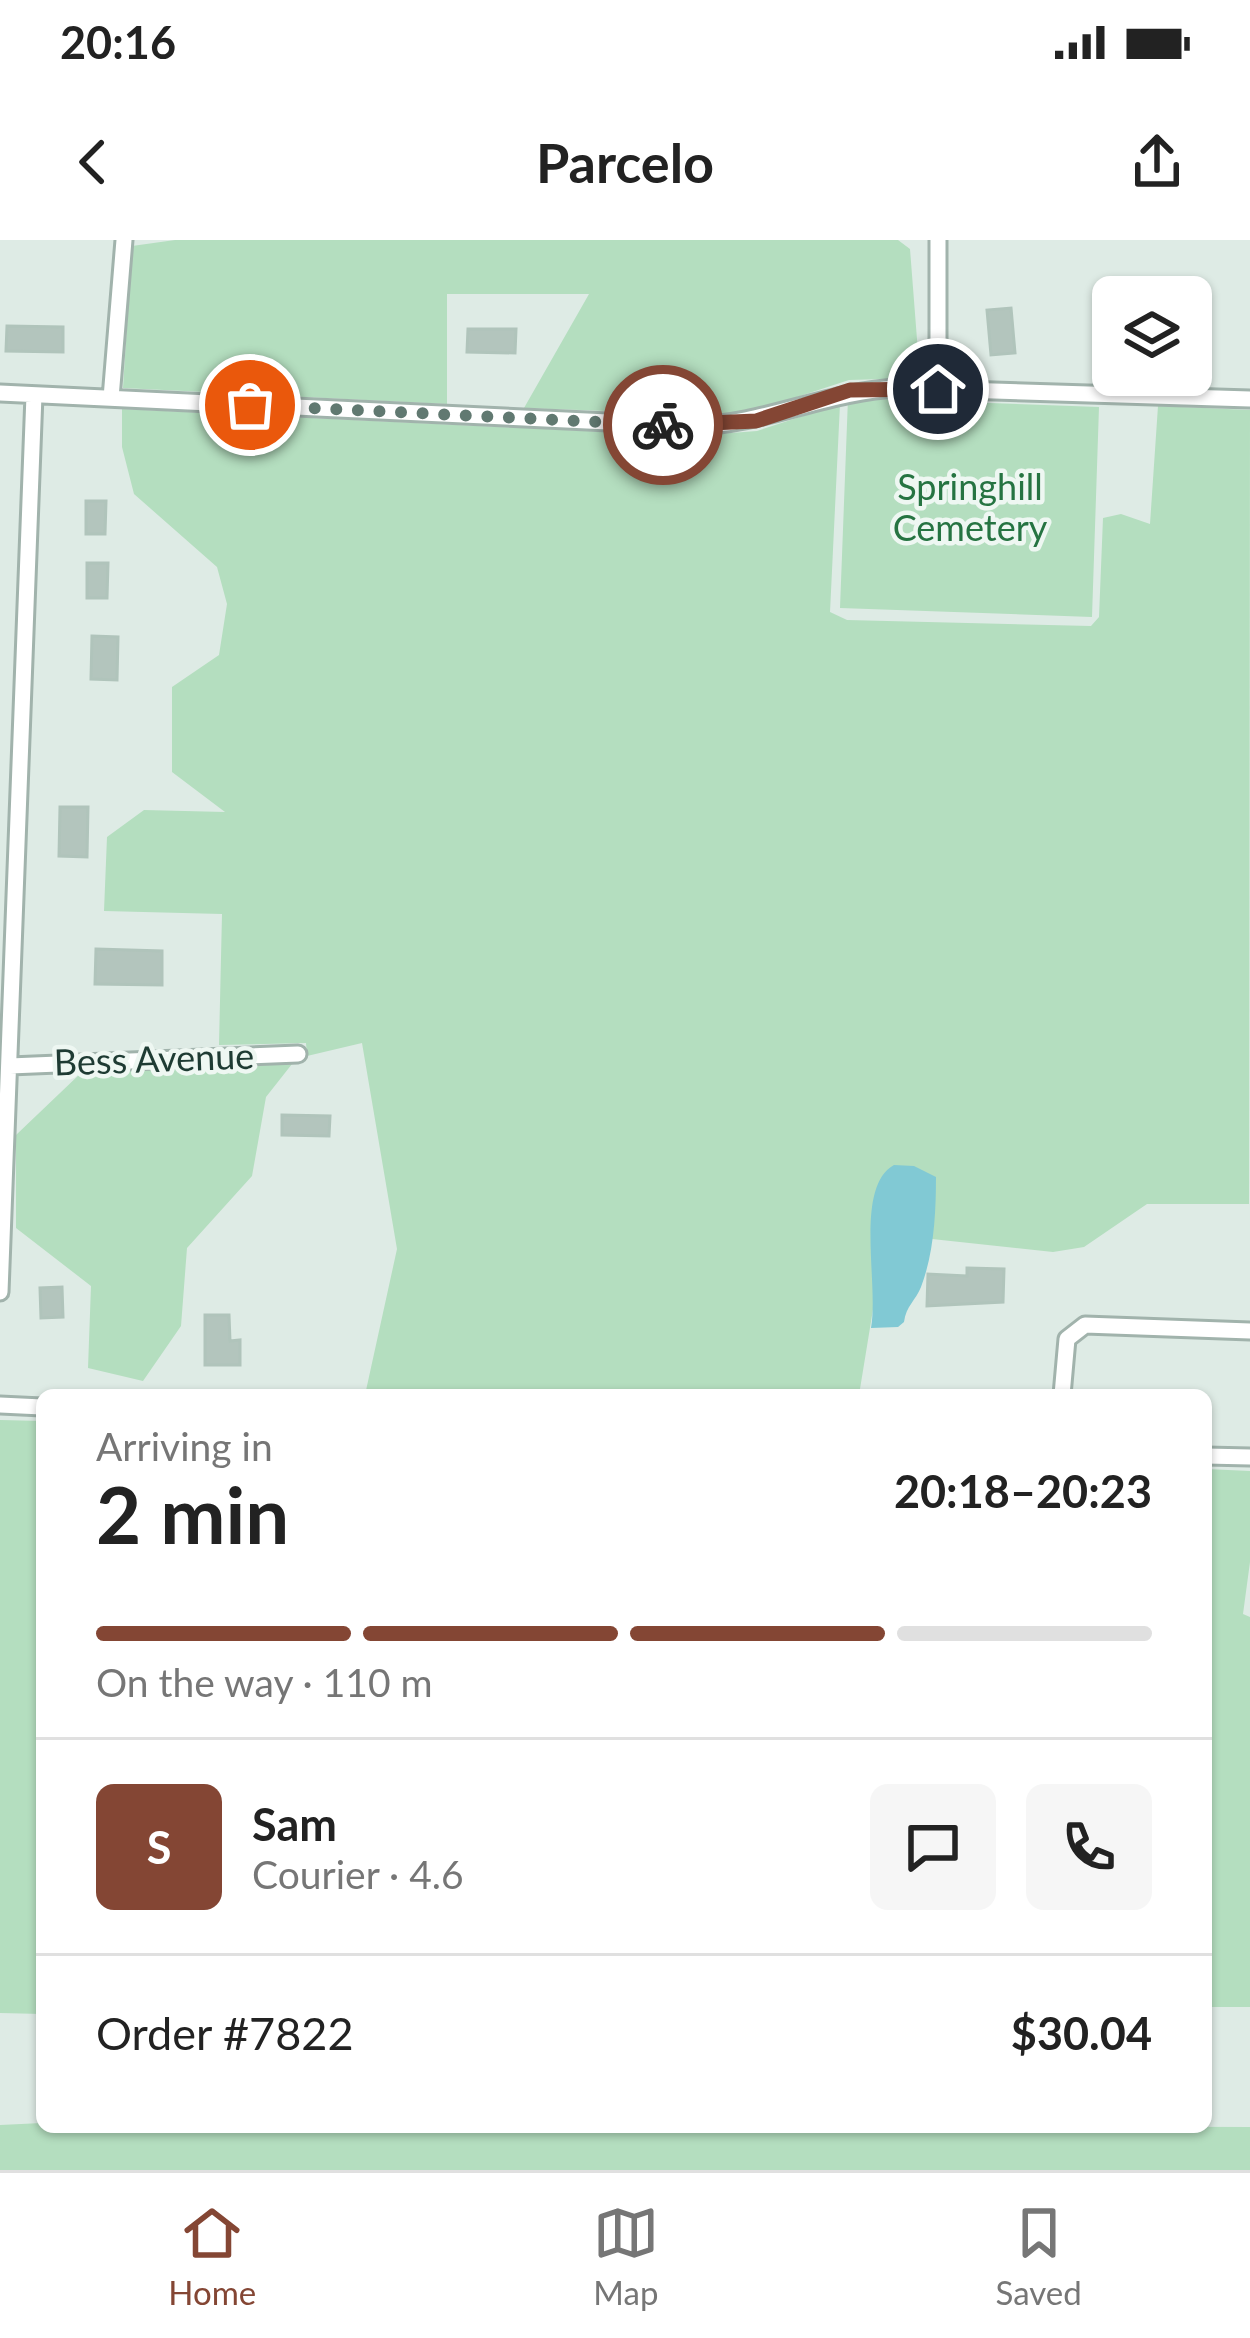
<!DOCTYPE html>
<html lang="en">
<head>
<meta charset="utf-8">
<style>
  :root { --surface:#fff; --page:#f6f6f6; --text:#222; --muted:#767676; --line:#e0e0e0; --accent:#844634 }
  body { margin:0; font-family:Lato,sans-serif; background:var(--page); color:var(--text); height:100vh; display:flex; flex-direction:column; font-size:45px; white-space:nowrap }
  * { box-sizing:border-box; margin:0 }
  p { font-size:39px; color:var(--muted) }
  .icon { flex:none; width:66px; height:66px; fill:none; stroke:currentColor; stroke-width:2; stroke-linecap:round; stroke-linejoin:round }
  .map { position:relative; flex:1; overflow:hidden }
  .drawer { position:absolute; left:36px; top:1149px; width:1176px; height:744px; display:flex; flex-direction:column; background:var(--surface); border-radius:18px; box-shadow:0 3px 9px #0004 }
  .drawer>* { flex:none }
  .controls { position:absolute; left:1092px; top:36px; display:grid; gap:24px }
  .controls a { display:grid; place-items:center; width:120px; height:120px; border-radius:18px; background:var(--surface); box-shadow:0 3px 9px #0004; font-size:60px }
  .pin { position:absolute; display:grid; place-items:center; width:102px; height:102px; color:#fff; margin:-51px; border:6px solid #fff; border-radius:50%; box-shadow:0 3px 12px #0007 }
  .courier { position:absolute; display:grid; place-items:center; width:120px; height:120px; margin:-60px; border:9px solid #844634; border-radius:50%; background:#fff; color:#222; box-shadow:0 3px 15px #0007 }
  .headline em { font-style:normal; font-weight:700 }
  .headline div { display:flex; flex-direction:column-reverse }
  .headline { display:flex; align-items:center; justify-content:space-between; height:204px; padding:0 60px }
  h1 { font-size:78px; font-weight:700; line-height:90px }
  .bar { display:grid; grid-template-columns:repeat(4,1fr); gap:18px 12px; align-content:center; height:144px; padding:0 60px }
  .bar i { height:15px; border-radius:9px; background:var(--line) }
  .bar .active { background:var(--accent) }
  .bar p { grid-column:span 4 }
  .line { display:flex; align-items:center; gap:30px; padding:0 60px; border-top:3px solid var(--line) }
  .line div { flex:1 }
  .round { display:grid; place-items:center; flex:none; width:126px; height:126px; border-radius:18px; background:var(--page) }
  .status { display:flex; justify-content:space-between; align-items:center; height:84px; padding:0 60px; background:var(--surface); direction:ltr }
  .status svg { height:33px; fill:currentColor }
  header { display:flex; justify-content:space-between; align-items:center; height:156px; padding:0 60px; background:var(--surface); font-size:54px; font-weight:700 }
  .tab-bar { display:flex; justify-content:space-around; align-items:center; height:168px; border-top:3px solid var(--line); background:var(--surface); font-size:33px; color:var(--muted) }
  .tab-bar a { display:grid; justify-items:center; gap:6px }
  .tab-bar .active { color:var(--accent) }
  .map>svg:first-child { display:block }
</style>
</head>
<body>
<div class="status"><b>20:16</b><svg viewBox="0 0 49 12"><path d="M0 12V9h3v3zM5 12V6h3v6zM10 12V3h3v9zM15 12V0h3v12zM26 1h20v11H26zM47 4h2v5h-2z"/></svg></div>
<header><svg class="icon" aria-label="back" viewBox="0 0 24 24"><path d="M15 5l-7 7 7 7"/></svg>Parcelo<svg class="icon" aria-label="share" viewBox="0 0 24 24"><path d="M12 15V3M7 8l5-5 5 5M5 13v7h14v-7"/></svg></header>
<div class="map">
<svg width="1250" height="1930" viewBox="0 0 1250 1930">
  <rect width="100%" height="100%" fill="#deebe5"/>
  <path fill="#b4debf" d="M175,0H898L910,9L920,138L849,140L754,171L720,175L524,168L589,54H447V164L123,148L132,6Z
    M848,158L1099,167L1092,377L840,368Z
    M840,164L830,372L847,380L1091,386L1099,377L1103,278L1121,274L1150,284L1158,166L1250,170L1249,964H1147L1084,1007L1053,1012L932,999L936,937L871,981L876,1051L859,1155H365L397,1009L362,803L307,816L306,803L219,805L222,674L104,671L107,597L144,570L225,572L172,532V447L219,415L227,364L217,327L134,254L122,207V169L691,196L757,191Z
    M292,824L266,857L252,936L187,1008L181,1086L143,1141L88,1128L91,1046L16,988V895L82,832Z
    M0,1180L42,1181V1774L0,1773Z
    M1206,1229L1250,1231V1322L1243,1374L1250,1377V1767H1206Z
    M42,1883L1250,1887V1930H0V1885Z"/>
  <path fill="#81c9d4" d="M894,925L914,926L936,937C936,973 934,1013 921,1047C916,1060 906,1066 904,1082L898,1087L871,1088C879,1044 854,947 894,925Z"/>
  <path fill="#b3c5bd" stroke="#b0c4bb" stroke-width="3" d="M1011,68L1015,113L991,115L987,70Z
    M7,86L63,87V112L6,111Z
    M468,89H516L515,113L467,112Z
    M86,261H106L105,294H86Z
    M87,323H108L107,358H87Z
    M92,396L118,397L117,440L91,439Z
    M60,567H88L87,617L59,616Z
    M96,709L162,711V745L95,744Z
    M282,875L330,876L329,896L282,895Z
    M967,1028L1004,1029L1003,1062L927,1066L928,1034L967,1036Z
    M62,1047L63,1077L41,1078L40,1048Z
    M205,1075H229L230,1101L240,1100V1125H205Z"/>
  <g fill="none" stroke-linecap="round" stroke-linejoin="round">
    <defs>
      <path id="minor" d="M938,149V0
        M0,153L692,186C764,185 827,151 899,148L1250,159
        M111,158L124,0
        M10,826L298,814
        M0,1052L34,155
        M1062,1155L1067,1099L1085,1085L1250,1091
        M0,1165L42,1167
        M1206,1216L1250,1217"/>
    </defs>
    <use href="#minor" stroke="#a1b3ac" stroke-width="21"/>
    <use href="#minor" stroke="#fff" stroke-width="15"/>
  </g>
  <g fill="none" stroke-linecap="round" stroke-linejoin="round">
    <path stroke="#617971" stroke-width="12" stroke-dasharray="0 21.6" d="M250,165L663,185"/>
    <path stroke="#844634" stroke-width="15" d="M663,185L756,181L850,150L938,149"/>
  </g>
  <g text-anchor="middle" stroke-width="9" stroke-linejoin="round" paint-order="stroke">
    <g font-size="36" fill="#267442" stroke="#eef7f2">
      <text x="970" y="260">Springhill<tspan x="970" dy="41">Cemetery</tspan></text>
    </g>
    <g font-size="36" fill="#1e3b33" stroke="#eef7f2">
      <text transform="translate(154 819) rotate(-2)" y="13">Bess Avenue</text>
    </g>
  </g>
</svg>
<div class="controls">
<a><svg class="icon" aria-label="layers" viewBox="0 0 24 24"><path d="M12 4l9 5-9 5-9-5zM3 14l9 5 9-5"/></svg></a>
</div>
<div class="pin" style="left:250px;top:165px;background:#ea580c"><svg class="icon" aria-label="bag" viewBox="0 0 24 24"><path d="M5 8h14l-1 12H6zM9 8a3 3 0 0 1 6 0"/></svg></div>
<div class="pin" style="left:938px;top:149px;background:#1f2937"><svg class="icon" aria-label="home" viewBox="0 0 24 24"><path d="M3 11l9-7 9 7M6 9v11h12V9"/></svg></div>
<div class="courier" style="left:663px;top:185px"><svg class="icon" aria-label="bike" viewBox="0 0 24 24"><circle cx="6" cy="16" r="4"/><circle cx="18" cy="16" r="4"/><path d="M6 16l4-8h5l3 8M10 8l3 8H6M13 5h3"/></svg></div>
<section class="drawer">
<div class="headline"><div><h1>2 min</h1><p>Arriving in</p></div><em>20:18–20:23</em></div>
<div class="bar"><i class="active"></i><i class="active"></i><i class="active"></i><i></i><p>On the way · 110 m</p></div>
<div class="line" style="height:216px"><b class="round" style="background:var(--accent);color:#fff">S</b><div><b>Sam</b><p>Courier · 4.6</p></div><a class="round"><svg class="icon" aria-label="chat" viewBox="0 0 24 24"><path d="M4 5h16v11H9l-5 4z"/></svg></a><a class="round"><svg class="icon" aria-label="phone" viewBox="0 0 24 24"><path d="M5 4h4l2 5-3 2q2 4 5 5l2-3 5 2v4C11 20 4 13 5 4z"/></svg></a></div>
<div class="line" style="height:156px"><div>Order #7822</div><b>$30.04</b></div>
</section>
</div>
<nav class="tab-bar">
<a class="active"><svg class="icon" aria-label="home" viewBox="0 0 24 24"><path d="M3 11l9-7 9 7M6 9v11h12V9"/></svg>Home</a>
<a><svg class="icon" aria-label="map" viewBox="0 0 24 24"><path d="M3 6l6-2 6 2 6-2v14l-6 2-6-2-6 2zM9 4v14M15 6v14"/></svg>Map</a>
<a><svg class="icon" aria-label="saved" viewBox="0 0 24 24"><path d="M7 4h10v16l-5-4-5 4z"/></svg>Saved</a>
</nav>
</body>
</html>
